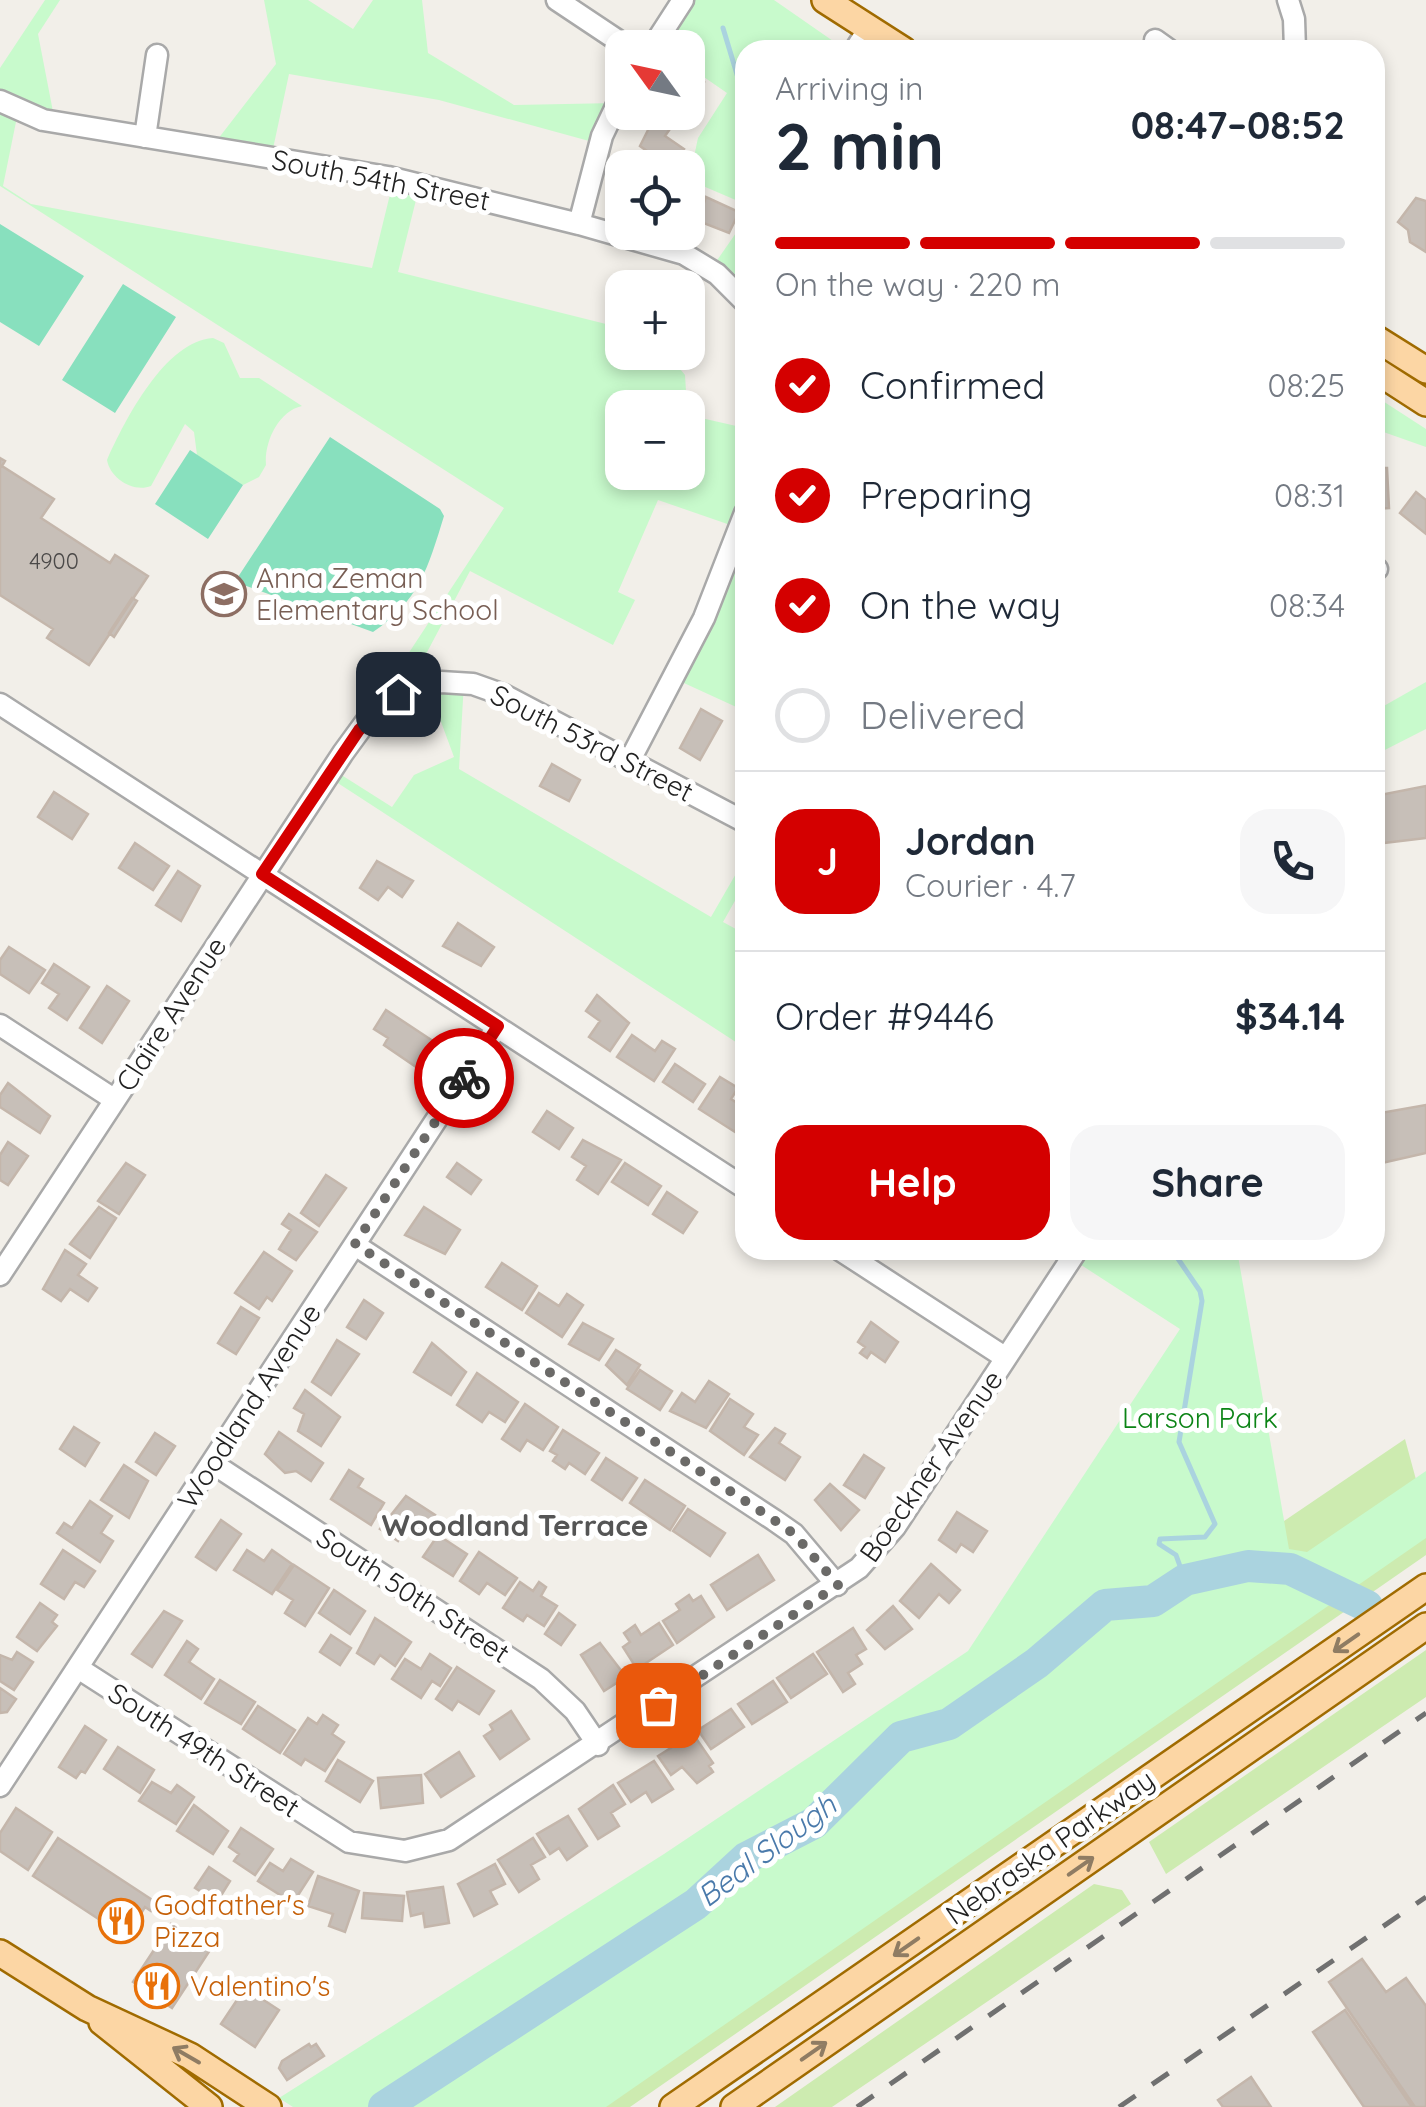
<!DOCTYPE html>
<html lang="en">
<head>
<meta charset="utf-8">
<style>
  :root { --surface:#fff; --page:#f6f6f7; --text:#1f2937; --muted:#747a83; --line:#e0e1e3; --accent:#d40000 }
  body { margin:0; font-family:Quicksand,sans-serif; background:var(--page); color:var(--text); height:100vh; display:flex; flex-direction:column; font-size:38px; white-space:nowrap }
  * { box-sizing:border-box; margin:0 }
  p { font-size:32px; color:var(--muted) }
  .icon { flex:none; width:55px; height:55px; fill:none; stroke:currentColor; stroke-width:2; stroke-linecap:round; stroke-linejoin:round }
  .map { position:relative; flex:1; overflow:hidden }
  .details { position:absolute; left:735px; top:40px; width:650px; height:1220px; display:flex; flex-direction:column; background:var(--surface); border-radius:30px; box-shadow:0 5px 15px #0003 }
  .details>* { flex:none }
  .needle { width:65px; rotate:303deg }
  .buttons { position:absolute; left:605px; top:30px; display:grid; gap:20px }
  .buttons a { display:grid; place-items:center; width:100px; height:100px; border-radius:20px; background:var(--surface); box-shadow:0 5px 15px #0003; font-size:50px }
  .pin { position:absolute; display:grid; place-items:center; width:85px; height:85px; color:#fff; margin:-42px; border-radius:20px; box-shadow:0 5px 15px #0006 }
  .courier { position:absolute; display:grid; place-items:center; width:100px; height:100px; margin:-50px; border:8px solid #d40000; border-radius:50%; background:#fff; color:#222; box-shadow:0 2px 12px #0007 }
  .summary em { font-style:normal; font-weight:700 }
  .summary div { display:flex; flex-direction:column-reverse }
  .summary { display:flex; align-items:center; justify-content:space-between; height:170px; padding:0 40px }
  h1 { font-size:65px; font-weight:700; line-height:75px }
  .bar { display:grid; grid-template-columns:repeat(4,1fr); gap:15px 10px; align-content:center; height:120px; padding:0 40px }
  .bar i { height:12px; border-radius:8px; background:var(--line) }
  .bar .current { background:var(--accent) }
  .bar p { grid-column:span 4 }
  .line { display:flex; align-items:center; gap:25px; padding:0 40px; border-top:2px solid var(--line) }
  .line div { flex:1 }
  .round { display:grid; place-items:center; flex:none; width:105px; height:105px; border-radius:30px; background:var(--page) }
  ol { padding:0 40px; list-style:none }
  li { display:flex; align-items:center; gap:30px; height:110px }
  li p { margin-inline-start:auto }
  li .icon { padding:10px; border-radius:50%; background:var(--accent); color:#fff; stroke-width:4 }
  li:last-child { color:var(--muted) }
  li i { width:55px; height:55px; border:5px solid var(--line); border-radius:50% }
  .cta { display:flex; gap:20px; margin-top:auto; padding:20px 40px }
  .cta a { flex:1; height:115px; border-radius:30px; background:var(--accent); color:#fff; font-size:40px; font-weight:700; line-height:115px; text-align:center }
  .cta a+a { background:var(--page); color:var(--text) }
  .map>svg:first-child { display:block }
</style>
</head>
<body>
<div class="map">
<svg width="1426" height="2107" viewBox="0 0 1426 2107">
  <rect width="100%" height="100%" fill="#f2efe9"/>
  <path fill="#cdebb0" d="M1405,1439L1418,1487L1426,1495V1555L630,2107H407L793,1854Z
    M1426,1650V1697L1166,1874L1149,1842Z
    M1094,1884L1122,1890L1131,1904L832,2107H775Z"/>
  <path fill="#c8facc" d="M45,0H60L38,34L55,122L18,112L3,186L31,204L372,268L394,178L420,184L398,272L622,328V352L667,353L685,375L687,407L622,408V472H688V409V415L745,428V711L673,678L739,528L658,500L618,592L635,600L613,645L470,571L407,690L343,753L504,508L0,186V68Z
    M264,0H308L353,29L373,0H422L428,53L514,105L617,103L600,144L439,100L289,74L271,158L211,148L276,64Z
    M670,0H774L846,50H745V204L689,180L698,138L727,93L688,66V48L660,47L674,14Z
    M745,220V302L711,269Z
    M213,338L224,343L240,378H259L302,406C278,411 264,443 266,465L259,477L243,485L197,455L194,432L185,424L151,486C133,493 110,478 107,460C125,420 165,341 213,338Z
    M1375,396L1426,429V447L1375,429Z
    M464,682L459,769L711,917L745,858V883L723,922L745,934V1048L327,776L332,769L392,807L414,775L454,757L427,684Z
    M1426,682V729L1375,755V711Z
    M1058,1250H1237L1289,1549L1307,1552L1426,1471V1538L606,2107H293L279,2098L664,1854L968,1651L1180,1329Z"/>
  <path fill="#88e0be" d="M0,224L84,276L39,346L0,322Z
    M123,284L176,317L115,413L62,380Z
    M330,437L440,509L444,516C428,568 419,601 373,632L241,584L238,577Z
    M190,450L243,485L208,539L155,504Z"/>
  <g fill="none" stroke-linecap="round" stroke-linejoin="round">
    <path stroke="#aad3df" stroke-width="5" d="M723,28L745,101
      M1172,1250L1200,1291L1202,1301L1179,1442L1215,1524L1205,1537L1160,1539L1159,1544L1176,1555L1185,1580"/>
    <path stroke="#aad3df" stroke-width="32" d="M384,2107L696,1904L746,1858L814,1823L901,1737L949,1724L1037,1663L1105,1605L1153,1601L1185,1580L1248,1566L1290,1569L1367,1606"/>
  </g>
  <path fill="#c7bfb8" stroke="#c4b6ab" stroke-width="2.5" d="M688,71L704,82L688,108Z
    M657,112L674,123L665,136L684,149L671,168L640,146Z
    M690,196L704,203L706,197L739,212L729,233L688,217Z
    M1416,198L1426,201V252L1410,242L1408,230L1398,222Z
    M0,458L5,461L2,466L54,499L41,518L110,563L115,555L148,576L89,665L47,638L53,629L0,595Z
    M1375,468H1387L1389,508L1375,509Z
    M1416,492L1426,500V534L1400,513Z
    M132,598L137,601L114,637L109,633Z
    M701,709L722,721L700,760L680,748Z
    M552,764L580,780L569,801L540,786Z
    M1426,786V838L1375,844V796Z
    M54,792L88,814L72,839L38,817Z
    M135,843L169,866L153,890L119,868Z
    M377,861L413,881L402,897L388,887L378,900L360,888Z
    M178,871L200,886L181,921L156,905Z
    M458,923L494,947L481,966L443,946Z
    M9,947L45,970L29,993L0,974V960Z
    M54,964L89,987L67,1020L49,1008L59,994L42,983Z
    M107,986L129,1001L102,1043L80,1028Z
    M597,995L629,1023L610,1051L589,1037L600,1021L586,1011Z
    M386,1010L436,1043L419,1069L384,1045L388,1038L374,1029Z
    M632,1035L655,1051L662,1041L675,1049L654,1081L617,1057Z
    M675,1064L705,1084L693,1102L663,1082Z
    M720,1077L738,1088L731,1099L745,1108L735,1132L699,1109Z
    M8,1083L50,1116L40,1133L0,1107V1095Z
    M1426,1105V1153L1382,1163L1375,1114Z
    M547,1111L573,1128L559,1149L533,1132Z
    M583,1140L621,1160L598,1194L577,1180L586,1166L572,1157Z
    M8,1142L28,1156L8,1185L0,1180V1155Z
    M126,1163L145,1175L119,1214L98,1201Z
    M457,1163L481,1180L471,1194L447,1177Z
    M625,1163L661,1186L648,1205L612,1182Z
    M326,1175L346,1188L319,1226L301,1213Z
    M667,1192L697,1212L683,1233L653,1214Z
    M99,1207L116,1218L90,1258L70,1244Z
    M424,1207L460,1230L445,1254L405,1235Z
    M289,1214L317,1232L296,1260L279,1249L291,1230L282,1224Z
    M65,1250L86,1264L78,1275L97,1288L88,1301L70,1289L61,1301L43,1289Z
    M264,1252L292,1271L272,1301L267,1297L259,1309L235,1293Z
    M502,1263L537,1286L522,1310L486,1287Z
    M539,1293L559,1306L567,1294L583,1305L562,1337L526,1313Z
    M364,1300L383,1313L366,1339L347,1327Z
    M241,1307L259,1318L236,1354L218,1343Z
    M871,1322L898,1342L885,1362L871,1352L867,1358L860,1353L865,1347L858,1342Z
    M583,1323L613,1339L599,1360L569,1344Z
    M337,1340L359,1354L331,1395L312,1382Z
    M432,1343L466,1372L451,1395L414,1372Z
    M616,1350L640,1365L627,1385L606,1365Z
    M640,1370L672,1391L660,1410L627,1389Z
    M477,1373L518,1402L505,1422L489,1412L482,1422L457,1405Z
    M709,1381L729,1394L706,1428L670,1411L682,1393L695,1402Z
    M305,1390L340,1417L321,1446L298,1431L304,1414L294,1408Z
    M730,1399L753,1414L744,1427L758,1435L744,1455L710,1431Z
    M525,1404L558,1427L543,1450L527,1440L520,1451L502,1439Z
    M74,1427L99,1443L85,1466L60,1449Z
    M775,1428L785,1434L779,1443L800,1457L785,1480L750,1457Z
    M563,1430L599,1453L585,1474L569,1463L565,1469L553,1461L557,1455L550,1451Z
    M279,1432L323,1463L311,1481L296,1471L285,1473L265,1454Z
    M155,1433L175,1446L156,1475L136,1462Z
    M864,1455L884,1468L865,1498L844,1485Z
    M606,1458L637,1478L622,1500L592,1480Z
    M124,1465L148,1481L129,1518L101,1500Z
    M349,1470L363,1479L358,1487L384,1503L371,1525L331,1499Z
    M645,1480L685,1506L670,1530L630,1503Z
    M830,1484L859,1510L841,1530L815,1500Z
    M406,1496L435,1515L422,1536L407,1526L398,1541L380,1529Z
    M90,1501L112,1516L101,1533L113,1541L100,1562L57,1533L64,1523L72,1528Z
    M688,1509L725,1533L710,1556L673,1531Z
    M957,1512L987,1531L973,1552L961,1544L956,1552L939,1540Z
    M221,1520L241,1534L216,1570L196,1557Z
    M438,1535L467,1554L453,1576L423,1557Z
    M63,1550L95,1571L84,1587L75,1582L64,1599L41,1584Z
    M247,1550L264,1561L272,1550L292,1564L272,1594L234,1570Z
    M479,1552L517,1578L505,1595L487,1583L479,1594L460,1581Z
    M758,1555L774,1580L727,1610L711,1585Z
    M931,1564L960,1590L949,1603L939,1594L919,1618L900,1601Z
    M294,1565L329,1588L305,1626L285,1613L293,1600L277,1590Z
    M520,1582L533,1591L539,1582L546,1587L541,1596L557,1606L544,1626L527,1615L523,1621L503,1608Z
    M334,1590L365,1611L350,1634L319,1613Z
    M689,1595L693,1601L701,1596L714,1617L677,1643L663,1621L680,1610L676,1604Z
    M40,1603L57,1615L52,1622L57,1626L37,1651L17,1637Z
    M893,1606L912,1629L885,1649L867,1630Z
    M164,1611L182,1621L152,1667L132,1654Z
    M559,1613L575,1625L561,1645L545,1634Z
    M375,1618L411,1642L395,1666L380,1655L374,1664L357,1653Z
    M659,1623L673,1645L637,1669L623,1647L630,1642L624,1633L635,1625L641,1635Z
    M853,1628L866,1649L856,1655L862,1664L848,1673L855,1684L843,1692L817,1652Z
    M331,1635L351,1648L340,1665L320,1652Z
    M187,1641L198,1649L189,1662L214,1679L201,1699L165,1675Z
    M600,1643L626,1677L604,1691L581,1655Z
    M17,1652L33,1662L14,1690L0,1681V1655L12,1660Z
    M430,1654L451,1668L440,1686L432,1681L421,1698L392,1679L405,1659L421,1669Z
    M813,1654L827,1674L791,1698L777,1678Z
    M457,1667L494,1691L479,1714L458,1701L452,1710L436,1699Z
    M220,1680L255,1702L241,1724L205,1703Z
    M773,1681L787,1702L752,1724L738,1704Z
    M0,1688L16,1699L7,1712L0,1713Z
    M258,1706L295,1730L280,1753L243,1729Z
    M731,1709L744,1727L711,1749L698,1730Z
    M511,1711L529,1739L500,1759L484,1736L493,1730L490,1725Z
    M323,1715L338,1725L332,1734L344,1742L325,1771L305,1759L301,1765L284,1754L308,1718L317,1724Z
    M85,1726L106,1740L85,1773L81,1771L76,1778L59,1767Z
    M693,1734L713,1763L709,1766L713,1772L697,1783L682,1767L671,1775L658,1756Z
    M118,1747L154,1770L140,1793L104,1769Z
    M459,1752L474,1776L441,1797L425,1774Z
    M338,1760L373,1781L360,1802L326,1781Z
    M654,1761L673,1789L652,1802L646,1792L631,1802L618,1783Z
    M421,1775L423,1803L381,1808L378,1778Z
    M152,1782L171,1793L177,1785L194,1797L176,1824L139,1801Z
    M613,1785L625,1804L611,1813L619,1826L598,1839L579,1809Z
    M194,1805L228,1831L213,1854L177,1831Z
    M16,1808L52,1832L28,1870L0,1851V1833Z
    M568,1816L587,1846L567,1860L559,1848L550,1854L537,1834Z
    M241,1828L273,1849L255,1875L234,1861L239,1854L229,1847Z
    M58,1838L157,1903L151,1911L145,1907L126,1937L33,1876Z
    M533,1838L545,1857L531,1865L539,1879L519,1892L498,1860Z
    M291,1859L313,1872L293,1903L258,1881L270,1863L283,1871Z
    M495,1864L505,1884L490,1891L497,1904L474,1916L458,1884Z
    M209,1867L230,1881L217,1902L195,1888Z
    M318,1876L359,1891L345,1932L329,1926L333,1914L308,1906Z
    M443,1887L449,1923L425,1927L423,1913L411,1916L407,1892Z
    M364,1893L404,1896L402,1921L362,1918Z
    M171,1924L210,1950L172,2008L133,1982Z
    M1362,1959L1386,1992L1406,1978L1426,2006V2107H1415L1329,1982Z
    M245,1988L279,2010L255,2047L221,2024Z
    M1345,2010L1412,2107H1364L1313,2032Z
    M309,2044L311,2047L316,2044L324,2056L287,2080L279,2068L282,2061Z
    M1251,2077L1271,2107H1223L1218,2100Z"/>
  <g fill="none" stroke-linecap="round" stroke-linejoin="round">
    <defs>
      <path id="minor" d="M557,0L629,48
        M1288,0L1294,19L1295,50
        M1155,40L1169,50
        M652,48L683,0
        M855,50L869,28
        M0,101L43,120L388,177L579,224L684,254L717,274L745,302
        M145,137L157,55
        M579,224L602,136L622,94
        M1375,571L1377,569
        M0,704L745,1188
        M630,760L704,618L745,513
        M0,1025L115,1100
        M355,1245L774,1520L794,1534L837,1585
        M840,1250L1006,1358
        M0,1275L343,753L370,716L398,693L441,682L473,684L504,695L745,822
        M212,1463L541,1679L575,1711L598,1745
        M78,1668L349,1842L405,1851L449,1840L859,1568L895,1527L1077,1250
        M0,1786L497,1027"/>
      <path id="major" d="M825,0L903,50
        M1375,338L1426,370
        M1375,370L1426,403
        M0,1953L87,2008L190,2056L268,2107
        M102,2022L209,2107
        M673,2107L1426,1587
        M734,2107L1426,1626"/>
    </defs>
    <use href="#minor" stroke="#a9a9a9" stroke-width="25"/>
    <use href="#major" stroke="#a06b00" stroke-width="30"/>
    <use href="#minor" stroke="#fff" stroke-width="20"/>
    <use href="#major" stroke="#fcd6a4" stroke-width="25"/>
    <path stroke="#707070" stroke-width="5" stroke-dasharray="20 20" stroke-linecap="butt" d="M857,2107L1426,1713
      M1119,2107L1426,1897"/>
  </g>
  <defs><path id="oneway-shaft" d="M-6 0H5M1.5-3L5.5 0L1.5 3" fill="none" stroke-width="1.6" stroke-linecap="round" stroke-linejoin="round" transform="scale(2.5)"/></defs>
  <g stroke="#8f7c63">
    <use href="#oneway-shaft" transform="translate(1346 1643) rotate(145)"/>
    <use href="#oneway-shaft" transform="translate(1081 1866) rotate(-35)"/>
    <use href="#oneway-shaft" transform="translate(906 1947) rotate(145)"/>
    <use href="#oneway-shaft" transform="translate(814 2051) rotate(-35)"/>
    <use href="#oneway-shaft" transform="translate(186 2055) rotate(-150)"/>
  </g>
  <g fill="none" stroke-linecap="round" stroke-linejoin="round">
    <path stroke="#6b6a68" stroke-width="10" stroke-dasharray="0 18" d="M464,1078L355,1244L774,1520L794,1534L838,1585L658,1705"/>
    <path stroke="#d40000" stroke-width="12" d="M398,694L359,730L262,874L498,1026L464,1078"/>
  </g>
  <defs>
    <symbol id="school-ring" viewBox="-11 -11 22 22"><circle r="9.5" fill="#fff" stroke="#8d6e63" stroke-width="1.5"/><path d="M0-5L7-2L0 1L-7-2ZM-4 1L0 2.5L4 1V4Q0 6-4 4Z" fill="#8d6e63"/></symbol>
    <symbol id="restaurant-ring" viewBox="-11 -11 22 22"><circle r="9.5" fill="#fff" stroke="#e8710a" stroke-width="1.5"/><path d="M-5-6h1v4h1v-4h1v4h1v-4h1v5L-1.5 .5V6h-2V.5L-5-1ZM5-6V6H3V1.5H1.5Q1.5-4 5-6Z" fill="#e8710a"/></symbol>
  </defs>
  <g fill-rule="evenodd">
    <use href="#school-ring" x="199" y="569" width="50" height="50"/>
    <use href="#restaurant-ring" x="96" y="1896" width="50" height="50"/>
    <use href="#restaurant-ring" x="132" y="1961" width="50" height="50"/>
  </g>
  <g text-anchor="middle" stroke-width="10" stroke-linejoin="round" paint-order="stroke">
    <g font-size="22" fill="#4b4948">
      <text x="54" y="569">4900</text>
    </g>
    <g font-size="28" fill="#222" stroke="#fff">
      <text transform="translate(381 180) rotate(11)" y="10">South 54th Street</text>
      <text transform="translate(592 743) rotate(27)" y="10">South 53rd Street</text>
      <text transform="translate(171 1014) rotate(-57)" y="10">Claire Avenue</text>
      <text transform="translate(249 1406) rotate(-57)" y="10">Woodland Avenue</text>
      <text transform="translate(931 1466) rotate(-55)" y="10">Boeckner Avenue</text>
      <text transform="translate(413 1595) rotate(33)" y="10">South 50th Street</text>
      <text transform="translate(204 1750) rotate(33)" y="10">South 49th Street</text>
      <text transform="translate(1050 1847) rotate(-35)" y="10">Nebraska Parkway</text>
    </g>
    <g font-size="28" fill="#785e54" stroke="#fff" text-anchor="start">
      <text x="256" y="588">Anna Zeman<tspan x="256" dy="32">Elementary School</tspan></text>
    </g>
    <g font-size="28" fill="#0c8416" stroke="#fff">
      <text x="1200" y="1428">Larson Park</text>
    </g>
    <g font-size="28" fill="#c56008" stroke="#fff" text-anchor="start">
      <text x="154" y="1915">Godfather's<tspan x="154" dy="32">Pizza</tspan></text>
      <text x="190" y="1996">Valentino's</text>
    </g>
    <g font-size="30" font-weight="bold" fill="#555" stroke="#fff">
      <text x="515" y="1536">Woodland Terrace</text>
    </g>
    <g font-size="30" font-style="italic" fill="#4a7aab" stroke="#fff">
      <text transform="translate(767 1851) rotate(-37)" y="10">Beal Slough</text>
    </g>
  </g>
</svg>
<div class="buttons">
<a><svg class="needle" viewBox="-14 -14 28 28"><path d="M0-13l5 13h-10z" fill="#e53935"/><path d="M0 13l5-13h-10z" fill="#747a83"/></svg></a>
<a><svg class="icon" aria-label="locate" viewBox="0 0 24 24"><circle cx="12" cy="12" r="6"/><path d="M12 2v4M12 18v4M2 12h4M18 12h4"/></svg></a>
<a>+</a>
<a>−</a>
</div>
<div class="pin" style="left:658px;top:1705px;background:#ea580c"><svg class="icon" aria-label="bag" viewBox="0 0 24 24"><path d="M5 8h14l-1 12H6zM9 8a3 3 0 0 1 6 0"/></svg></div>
<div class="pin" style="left:398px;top:694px;background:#1f2937"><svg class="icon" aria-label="home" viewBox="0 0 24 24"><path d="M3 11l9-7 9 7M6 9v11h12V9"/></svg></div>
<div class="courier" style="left:464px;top:1078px"><svg class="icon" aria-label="bike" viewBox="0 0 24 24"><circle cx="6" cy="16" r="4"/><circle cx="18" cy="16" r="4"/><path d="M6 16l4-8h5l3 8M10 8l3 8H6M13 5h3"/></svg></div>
<section class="details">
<div class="summary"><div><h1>2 min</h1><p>Arriving in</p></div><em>08:47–08:52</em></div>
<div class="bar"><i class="current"></i><i class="current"></i><i class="current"></i><i></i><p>On the way · 220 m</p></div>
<ol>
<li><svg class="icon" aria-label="check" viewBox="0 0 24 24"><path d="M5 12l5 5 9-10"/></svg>Confirmed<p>08:25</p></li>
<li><svg class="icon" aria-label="check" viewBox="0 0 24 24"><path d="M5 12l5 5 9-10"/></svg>Preparing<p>08:31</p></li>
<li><svg class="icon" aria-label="check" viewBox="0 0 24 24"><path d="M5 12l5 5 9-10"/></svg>On the way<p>08:34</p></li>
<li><i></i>Delivered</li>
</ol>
<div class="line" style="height:180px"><b class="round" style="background:var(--accent);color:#fff">J</b><div><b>Jordan</b><p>Courier · 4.7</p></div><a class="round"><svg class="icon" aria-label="phone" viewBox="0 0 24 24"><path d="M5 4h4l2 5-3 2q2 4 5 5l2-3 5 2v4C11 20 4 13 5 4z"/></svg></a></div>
<div class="line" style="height:130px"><div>Order #9446</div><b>$34.14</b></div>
<div class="cta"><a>Help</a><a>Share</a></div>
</section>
</div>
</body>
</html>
